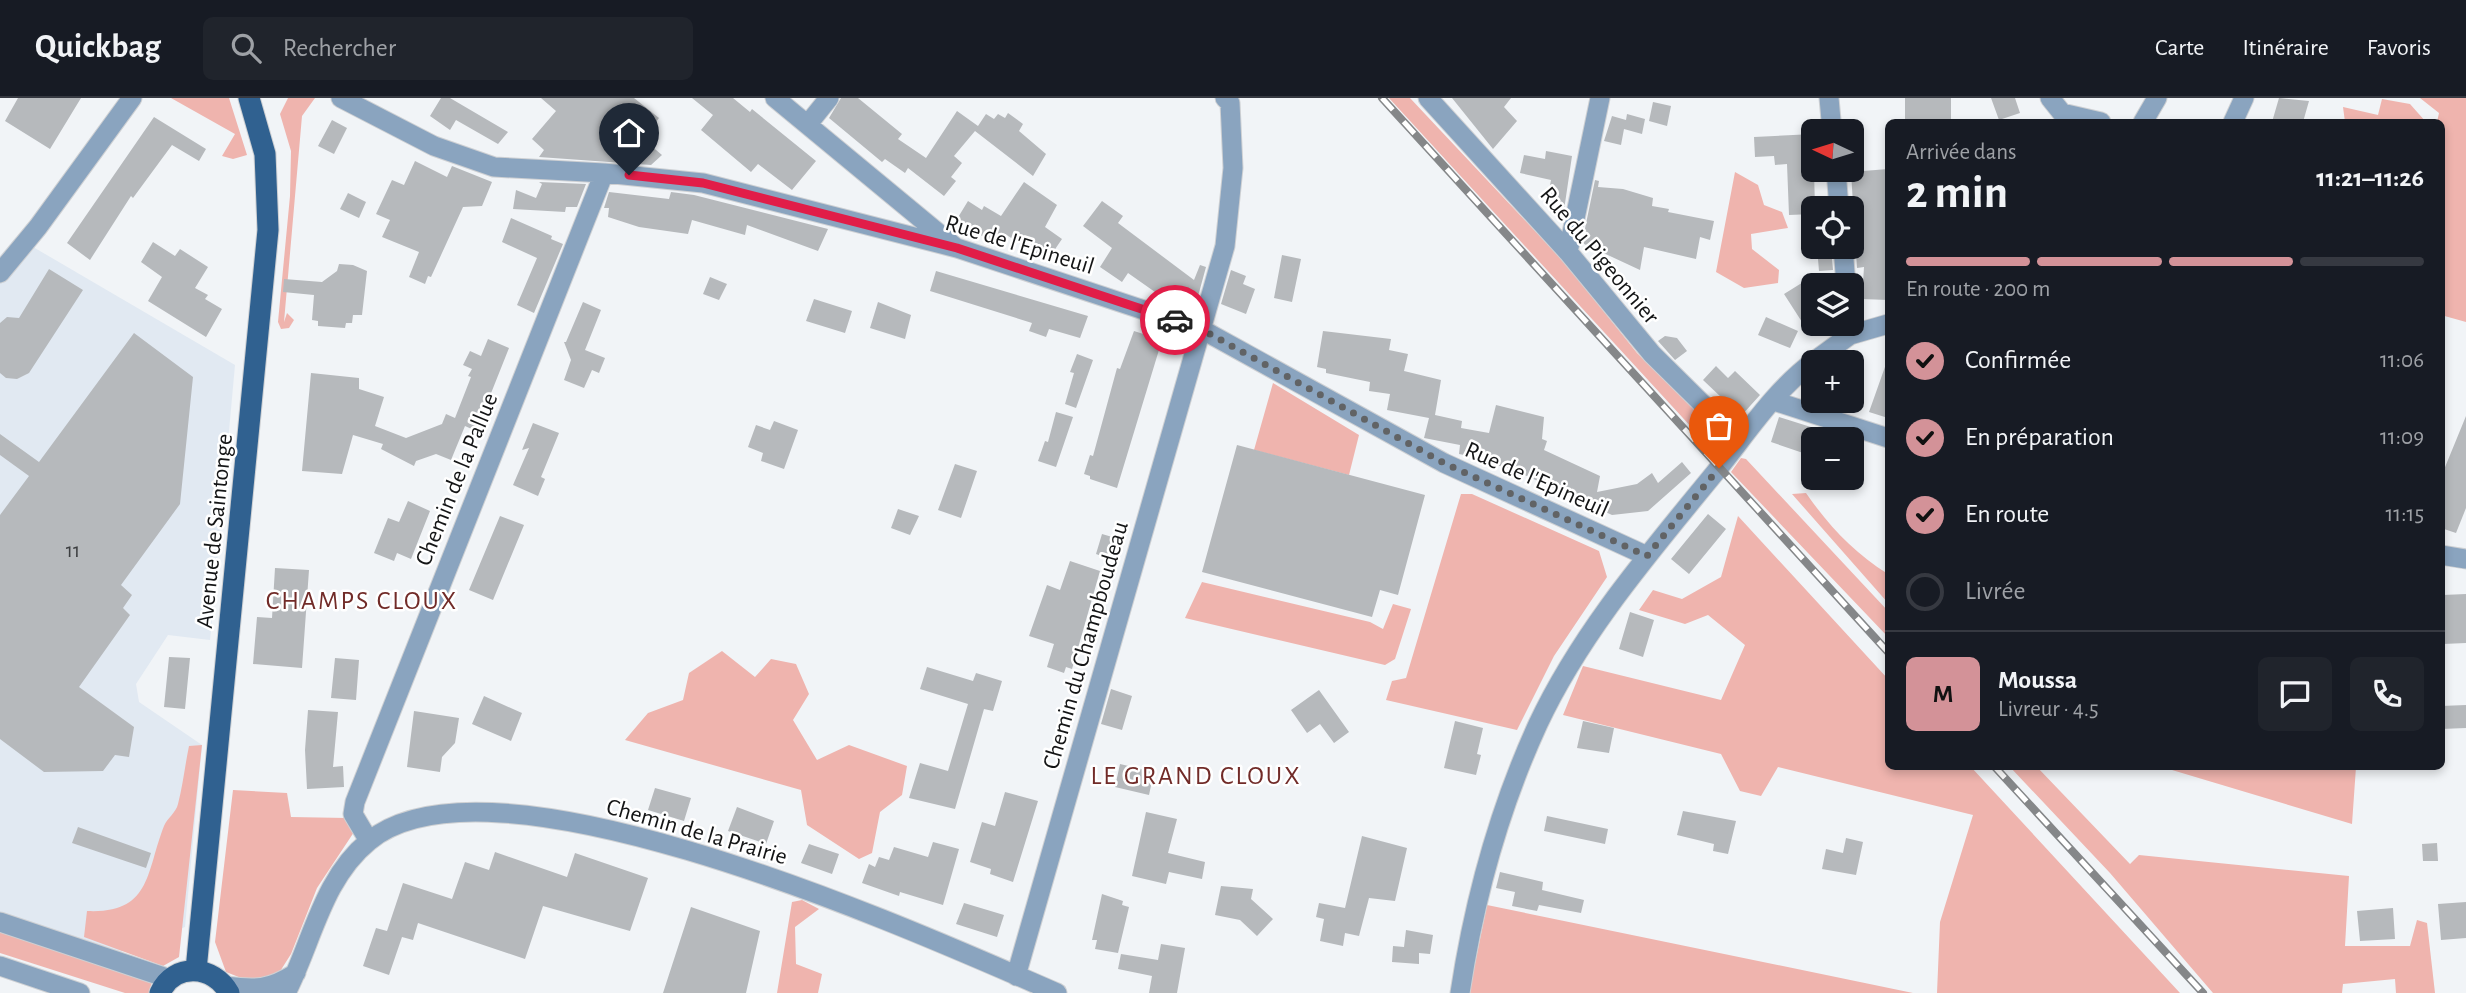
<!DOCTYPE html>
<html lang="fr">
<head>
<meta charset="utf-8">
<style>
  :root { --surface:#171b24; --page:#20242c; --text:#f1f3f6; --muted:#9ea1a6; --line:#363941; --accent:#d39298 }
  body { margin:0; font-family:"Alegreya Sans",sans-serif; background:var(--page); color:var(--text); height:100vh; display:flex; flex-direction:column; font-size:26px; white-space:nowrap }
  * { box-sizing:border-box; margin:0 }
  p { font-size:23px; color:var(--muted) }
  .icon { flex:none; width:38px; height:38px; fill:none; stroke:currentColor; stroke-width:2; stroke-linecap:round; stroke-linejoin:round }
  .map { position:relative; flex:1; overflow:hidden }
  .sheet { position:absolute; left:1885px; top:21px; width:560px; height:651px; display:flex; flex-direction:column; background:var(--surface); border-radius:10px; box-shadow:0 4px 10px #0003 }
  .sheet>* { flex:none }
  .needle { width:46px; rotate:274deg }
  .tools { position:absolute; left:1801px; top:21px; display:grid; gap:14px }
  .tools a { display:grid; place-items:center; width:63px; height:63px; border-radius:10px; background:var(--surface); box-shadow:0 4px 10px #0003; font-size:35px }
  .pin { position:absolute; display:grid; place-items:center; width:60px; height:60px; color:#fff; margin:-72px -30px; border-radius:50% 50% 50% 0; rotate:-45deg; box-shadow:0 0 7px #0007 }
  .pin .icon { rotate:45deg }
  .courier { position:absolute; display:grid; place-items:center; width:70px; height:70px; margin:-35px; border:5px solid #e11d48; border-radius:50%; background:#fff; color:#222; box-shadow:0 2px 9px #0007 }
  .headline em { font-style:normal; font-weight:600 }
  .headline div { display:flex; flex-direction:column-reverse }
  .headline { display:flex; align-items:center; justify-content:space-between; height:119px; padding:0 21px }
  h1 { font-size:46px; font-weight:600; line-height:52px }
  .bar { display:grid; grid-template-columns:repeat(4,1fr); gap:10px 7px; align-content:center; height:84px; padding:0 21px }
  .bar i { height:9px; border-radius:5px; background:var(--line) }
  .bar .active { background:var(--accent) }
  .bar p { grid-column:span 4 }
  .line { display:flex; align-items:center; gap:18px; padding:0 21px; border-top:2px solid var(--line) }
  .line div { flex:1 }
  .round { display:grid; place-items:center; flex:none; width:74px; height:74px; border-radius:10px; background:var(--page) }
  ol { padding:0 21px; list-style:none }
  li { display:flex; align-items:center; gap:21px; height:77px }
  li p { margin-inline-start:auto }
  li .icon { padding:7px; border-radius:50%; background:var(--accent); color:#111; stroke-width:4 }
  li:last-child { color:var(--muted) }
  li i { width:38px; height:38px; border:4px solid var(--line); border-radius:50% }
  header { display:flex; align-items:center; gap:42px; box-sizing:border-box; height:98px; padding:0 35px; background:var(--surface); border-bottom:2px solid var(--line) }
  header strong { font-size:33px }
  nav { display:flex; gap:38px; margin-inline-start:auto; font-size:24px }
  .search { width:490px; height:63px; background:var(--page); display:flex; align-items:center; gap:18px; box-sizing:border-box; padding:0 24px; border-radius:10px; color:var(--muted); font-size:26px }
  .map>svg:first-child { display:block }
</style>
</head>
<body>
<header>
<strong>Quickbag</strong>
<div class="search"><svg class="icon" aria-label="search" viewBox="0 0 24 24"><circle cx="10" cy="10" r="6"/><path d="M15 15l6 6"/></svg>Rechercher</div>
<nav><a>Carte</a><a>Itinéraire</a><a>Favoris</a></nav>
</header>
<div class="map">
<svg width="2466" height="895" viewBox="0 0 2466 895">
  <rect width="100%" height="100%" fill="#f1f4f7"/>
  <path fill="#e1e9f2" d="M16,139L235,267L210,542L168,537L136,586L139,604L202,647L185,829L121,854L0,814V158Z"/>
  <path fill="#efb4ae" d="M171,0H229L247,57L233,61L222,58L235,36Z
    M288,0H315L302,18L284,224L287,215L294,222L289,230L281,231L278,224L290,98L291,53L280,16Z
    M1389,0H1410L1565,165L1637,255L1718,334L1719,349L1716,356Z
    M2420,0H2466V224L2441,217V24H2437L2439,15Z
    M2382,1L2410,6L2426,24H2345L2343,9L2378,17Z
    M1735,74L1758,87L1764,107L1782,114L1788,130L1751,136L1752,151L1779,172L1778,185L1744,190L1716,174Z
    M1273,285L1359,337L1349,377L1254,352Z
    M1741,360L1746,361L1888,513V539L1731,374Z
    M1806,395C1829,428 1853,454 1888,476V505L1792,396Z
    M1461,396H1472L1599,453L1607,479L1554,558L1517,632L1386,602L1392,583L1406,580Z
    M1738,418L1888,581V668L1971,669L2180,895H1937L1940,824L1973,717L1778,669L1761,698L1740,693L1721,656L1563,617L1583,568L1721,602L1745,547L1708,517L1685,526L1639,512L1653,492L1682,501L1721,479Z
    M1202,484L1370,524L1383,531L1393,506L1411,511L1395,561L1385,567L1185,520Z
    M722,553L755,579L771,561L796,566L809,596L793,622L817,662L849,647L907,668L902,697L880,714L872,755L859,761L807,727L801,692L625,642L648,615L683,602L689,575Z
    M202,647L179,859L163,868L84,839L87,813C152,816 146,773 164,728C167,720 176,715 178,706C183,687 185,667 189,648Z
    M2010,669H2037L2130,766L2139,757L2349,778L2345,848H2410L2417,822L2427,825L2435,895H2396L2395,881L2343,886L2342,895H2213L2110,775Z
    M2162,669H2356L2352,726Z
    M233,692L287,695L291,719L347,720L356,731L317,790L291,856L279,875L254,885L226,874L215,844Z
    M802,802L819,811L795,829L796,866L822,876L818,895H777L792,804Z
    M1487,807L1913,895H1469Z
    M0,833L152,883L149,895H125L0,855Z"/>
  <path fill="#b6b9bc" d="M18,0H81L50,51L5,23Z
    M441,0H450L508,34L498,46L456,22L450,32L430,18Z
    M541,0H634L659,20L643,41L662,57L651,67L539,59L544,52L532,41L556,13Z
    M692,0H733L750,14L752,11L816,63L792,92L758,66L751,74L701,32L713,17Z
    M841,0H858L902,36L898,41L926,60L957,13L978,28L986,16L994,21L998,16L1005,20L1008,15L1023,26L1019,33L1046,56L1033,78L975,33L954,58L962,65L951,79L956,83L944,98L908,70L905,75L885,61L882,64L829,20Z
    M1452,0H1511L1504,9L1517,23L1493,51Z
    M1905,0H1951V24H1905Z
    M1991,0H2015L2020,15L1999,22Z
    M2279,0L2309,3L2303,24H2272Z
    M1653,4L1671,8L1667,28L1649,23Z
    M1627,16L1645,21L1642,36L1624,31L1621,47L1604,43L1612,18L1626,22Z
    M154,19L206,51L199,63L172,47L133,100L131,98L90,162L67,145Z
    M332,22L347,30L334,56L318,48Z
    M1813,36L1815,110L1813,116L1789,117L1787,66L1775,67L1774,58L1755,59L1754,39Z
    M1546,53L1572,58L1564,112L1558,104L1547,102L1551,82L1520,75L1524,57L1545,61Z
    M415,63L447,79L452,68L492,84L482,108L463,109L431,179L428,178L425,186L409,179L419,154L382,139L390,122L376,116L392,82L404,87Z
    M1888,71L1885,136L1888,137V202L1862,201L1864,169L1857,170L1851,74Z
    M1595,82L1599,83L1598,89L1623,91L1653,100L1652,108L1669,111L1668,114L1714,123L1710,142L1700,139L1696,161L1644,149L1640,172L1582,145Z
    M539,84L586,86L577,109H566L565,114L513,111L516,92L536,100L542,86Z
    M1024,84L1057,107L1045,129L1062,141L1047,163L1005,136L997,148L957,121L968,103L982,112L984,108L1001,118Z
    M609,94L669,101L671,94L694,97L828,131L818,153L747,127L745,137L692,122L688,136L639,129L608,119L609,110H604Z
    M348,95L366,104L359,120L340,111Z
    M1102,103L1123,118L1118,125L1194,182L1200,167L1206,169L1194,213L1172,206L1128,175L1122,184L1100,169L1112,150L1083,128Z
    M511,120L552,138L551,141L563,146L534,215L517,207L537,160L502,144Z
    M153,144L175,158L180,151L208,169L195,190L208,197L205,201L222,211L206,239L148,203L162,179L141,164Z
    M1817,149H1831L1833,172L1819,173Z
    M1282,157L1301,161L1292,204L1274,200Z
    M339,166L353,167L367,173L362,217H353L352,225H346L345,230L318,228V223L312,222L314,197L283,194L284,181L322,184L337,173Z
    M49,171L83,192L29,275L17,281L6,280L0,275V225L7,219L19,220Z
    M1231,172L1246,178L1243,186L1255,191L1246,216L1221,206Z
    M936,173L1088,218L1080,240L1049,231L1046,239L1029,233L1032,225L930,193Z
    M1813,178V201L1802,224L1784,196Z
    M710,179L727,186L719,202L703,196Z
    M814,201L852,213L845,235L806,223Z
    M583,204L601,212L585,252L605,260L599,275L592,272L584,290L564,282L571,262L564,244H566Z
    M878,204L911,217L905,241L870,230Z
    M1766,219L1798,233L1790,250L1758,237Z
    M1134,233L1162,242L1117,390L1090,381V378L1084,376L1090,357L1093,358L1117,270L1120,271Z
    M1323,233L1391,241L1389,252L1408,256L1404,273L1441,282L1435,317L1462,323L1461,330L1489,335L1496,307L1544,319L1542,341L1547,343L1544,352L1600,378L1597,394L1637,386L1652,375L1658,385L1682,364L1691,375L1648,413L1612,417L1509,370L1495,367L1496,363L1459,356L1460,347L1424,340L1429,320L1387,312L1390,296L1369,293L1370,284L1326,275V271L1317,269Z
    M134,235L193,279L180,406L121,487L132,497L123,510L130,517L79,589L134,629L129,659L115,657L103,673L44,674L0,641V417L29,378L0,357V336L39,364Z
    M1665,238L1677,240L1687,253L1675,262L1658,243Z
    M488,241L509,250L476,333L465,328L451,362L436,356L416,363L414,368L381,351L383,346L353,337L342,376L302,373L311,275L359,280V291L384,299L375,328L406,340L442,326L446,316L455,320L471,279L468,278L472,271L463,267L470,253L481,258Z
    M1077,256L1093,262L1076,310L1065,306L1074,275L1070,274Z
    M1886,266L1888,267V320L1869,314Z
    M1716,268L1728,280L1735,273L1760,297L1741,318L1703,282Z
    M1056,314L1073,319L1056,369L1038,363L1045,343L1048,344Z
    M2466,318V410L2456,435L2441,430V379Z
    M1779,319L1814,330L1806,356L1771,344Z
    M774,323L798,332L784,371L761,363L763,355L748,349L756,327L770,332Z
    M533,325L559,335L541,379L545,381L538,398L513,387L529,350L522,352Z
    M1237,347L1425,397L1398,497L1380,492L1372,519L1202,474Z
    M955,366L977,373L961,420L938,412Z
    M408,403L430,413L411,461L397,455L394,463L374,455L388,420L399,424Z
    M898,411L919,418L910,437L891,430Z
    M1708,416L1726,431L1689,476L1671,461Z
    M500,418L524,427L493,502L469,492Z
    M1102,436L1119,441L1113,462L1096,456Z
    M1070,463L1100,473L1072,571L1066,569L1064,575L1047,569L1054,546L1029,538L1047,487L1060,492Z
    M275,470L309,472L302,570L253,566L257,519L272,520Z
    M2466,496V545L2443,546V497Z
    M1630,514L1654,522L1643,559L1619,551Z
    M169,559L190,560L185,611L164,609Z
    M335,560L359,562L356,602L331,600Z
    M927,569L973,583L976,575L1002,583L993,613L984,611L955,711L909,700L920,665L948,673L968,606L920,591Z
    M1111,591L1132,598L1122,632L1101,626Z
    M1319,592L1349,634L1334,645L1320,626L1307,635L1291,612Z
    M484,598L522,615L511,643L472,626Z
    M2466,607V630L2441,631V608Z
    M308,612L338,614L333,669L343,668L344,689L307,691L305,652Z
    M414,613L459,620L455,645L442,659L440,674L407,669Z
    M1455,623L1483,630L1477,656L1481,657L1476,677L1444,670Z
    M1583,623L1614,630L1609,655L1577,650Z
    M1120,666L1154,674L1149,697L1115,689Z
    M655,690L691,700L684,723L648,712Z
    M1005,694L1038,703L1013,784L990,776L991,771L970,764L982,724L995,728Z
    M737,709L774,723L766,746L728,733Z
    M1683,713L1736,723L1728,756L1713,753L1714,746L1677,737Z
    M1146,714L1177,721L1168,755L1205,764L1202,781L1169,774L1166,786L1132,778Z
    M1547,718L1608,731L1605,746L1544,733Z
    M78,729L151,755L146,770L72,745Z
    M1362,738L1407,750L1395,803L1369,800L1359,838L1345,835L1343,848L1320,843L1324,821L1316,819L1319,805L1345,810Z
    M1846,740L1863,744L1856,777L1822,771L1826,751L1843,755Z
    M933,744L959,751L943,807L900,794L899,798L862,785L869,766L875,769L879,759L889,762L894,749L928,759Z
    M2437,745L2438,763H2423L2422,746Z
    M809,746L839,756L832,776L801,765Z
    M495,754L567,779L575,755L648,780L630,833L543,808L525,861L418,825L413,842L402,839L389,877L363,868L376,830L387,833L403,785L452,801L465,764L489,772Z
    M1500,774L1543,784L1542,792L1584,802L1581,815L1539,807L1537,813L1512,808L1515,794L1496,790Z
    M1221,788L1253,791L1251,801L1273,821L1257,838L1240,822L1215,817Z
    M1102,796L1123,803L1122,807L1129,809L1118,855L1095,851L1097,842H1092Z
    M2466,804V840L2441,842L2438,806Z
    M964,805L1004,817L997,839L956,826Z
    M691,809L760,833L746,895H663Z
    M2393,810L2395,841L2360,843L2357,813Z
    M1406,832L1433,837L1430,856L1419,855V866L1392,864L1393,848L1404,849Z
    M1161,846L1185,850L1177,895H1149L1152,878L1118,871L1121,856L1158,862Z"/>
  <g fill="none" stroke-linecap="round" stroke-linejoin="round">
    <defs>
      <path id="minor" d="M341,0L434,48L494,69L604,75L703,85L957,150L1201,231L1444,365L1647,458
        M775,0L954,148
        M1428,0L1568,154L1652,256L1739,342
        M1829,0L1832,33
        M2050,0L2062,15L2101,24
        M2143,24L2157,0
        M2233,24L2244,0
        M808,26L829,0
        M1836,72L1839,110
        M1843,149L1846,187
        M1568,154L1600,0
        M0,175L38,129L132,0
        M1813,264L1850,237L1888,226
        M1774,303L1888,340
        M2441,457L2466,461
        M369,743L353,716L355,704L604,75
        M0,824L170,881
        M0,868L80,895
        M1016,878L1225,148L1233,70L1230,5L1225,0
        M225,888C256,892 269,892 296,875
        M286,895C312,845 322,781 369,743C493,641 923,837 1057,895
        M1460,895C1474,803 1499,711 1538,626C1582,532 1653,451 1718,371C1747,335 1775,292 1813,264"/>
      <path id="major" d="M196,872L268,132L265,56L249,0
        M160,895C174,864 214,867 229,895"/>
    </defs>
    <use href="#minor" stroke="#ced0d3" stroke-width="21"/>
    <use href="#major" stroke="#ced0d3" stroke-width="23"/>
    <use href="#minor" stroke="#8aa4bf" stroke-width="19"/>
    <use href="#major" stroke="#306190" stroke-width="21"/>
    <defs>
      <path id="rail" d="M1382,0L1888,554
        M1994,668L2203,895"/>
    </defs>
    <use href="#rail" stroke="#858789" stroke-width="8"/>
    <use href="#rail" stroke="#fff" stroke-width="5" stroke-dasharray="16" stroke-linecap="butt"/>
  </g>
  <g fill="none" stroke-linecap="round" stroke-linejoin="round">
    <path stroke="#616365" stroke-width="7" stroke-dasharray="0 12.6" d="M1175,222L1201,231L1444,365L1647,458L1719,370"/>
    <path stroke="#e11d48" stroke-width="9" d="M629,77L703,85L957,150L1175,222"/>
  </g>
  <g text-anchor="middle" stroke-width="5" stroke-linejoin="round" paint-order="stroke">
    <g font-size="21" fill="#3c3e40">
      <text x="73" y="459">11</text>
    </g>
    <g font-size="24" fill="#141516" stroke="#fff">
      <text transform="translate(1020 146) rotate(17)" y="8">Rue de l'Epineuil</text>
      <text transform="translate(1600 157) rotate(50)" y="8">Rue du Pigeonnier</text>
      <text transform="translate(456 381) rotate(-68)" y="8">Chemin de la Pallue</text>
      <text transform="translate(1537 381) rotate(24)" y="8">Rue de l'Epineuil</text>
      <text transform="translate(214 433) rotate(-84)" y="8">Avenue de Saintonge</text>
      <text transform="translate(1085 547) rotate(-74)" y="8">Chemin du Champboudeau</text>
      <text transform="translate(697 733) rotate(16)" y="8">Chemin de la Prairie</text>
    </g>
    <g font-size="26" letter-spacing="2" fill="#712b28" stroke="#fff">
      <text x="362" y="511">CHAMPS CLOUX</text>
      <text x="1196" y="686">LE GRAND CLOUX</text>
    </g>
  </g>
</svg>
<div class="tools">
<a><svg class="needle" viewBox="-14 -14 28 28"><path d="M0-13l5 13h-10z" fill="#e53935"/><path d="M0 13l5-13h-10z" fill="#9ea1a6"/></svg></a>
<a><svg class="icon" aria-label="locate" viewBox="0 0 24 24"><circle cx="12" cy="12" r="6"/><path d="M12 2v4M12 18v4M2 12h4M18 12h4"/></svg></a>
<a><svg class="icon" aria-label="layers" viewBox="0 0 24 24"><path d="M12 4l9 5-9 5-9-5zM3 14l9 5 9-5"/></svg></a>
<a>+</a>
<a>−</a>
</div>
<div class="pin" style="left:1719px;top:370px;background:#ea580c"><svg class="icon" aria-label="bag" viewBox="0 0 24 24"><path d="M5 8h14l-1 12H6zM9 8a3 3 0 0 1 6 0"/></svg></div>
<div class="pin" style="left:629px;top:77px;background:#1f2937"><svg class="icon" aria-label="home" viewBox="0 0 24 24"><path d="M3 11l9-7 9 7M6 9v11h12V9"/></svg></div>
<div class="courier" style="left:1175px;top:222px"><svg class="icon" aria-label="car" viewBox="0 0 24 24"><path d="M5 17H2v-5l4-1 3-4h7l3 4 3 1v5h-3M9 17h6M6 11h13"/><circle cx="7" cy="17" r="2"/><circle cx="17" cy="17" r="2"/></svg></div>
<section class="sheet">
<div class="headline"><div><h1>2 min</h1><p>Arrivée dans</p></div><em>11:21–11:26</em></div>
<div class="bar"><i class="active"></i><i class="active"></i><i class="active"></i><i></i><p>En route · 200 m</p></div>
<ol>
<li><svg class="icon" aria-label="check" viewBox="0 0 24 24"><path d="M5 12l5 5 9-10"/></svg>Confirmée<p>11:06</p></li>
<li><svg class="icon" aria-label="check" viewBox="0 0 24 24"><path d="M5 12l5 5 9-10"/></svg>En préparation<p>11:09</p></li>
<li><svg class="icon" aria-label="check" viewBox="0 0 24 24"><path d="M5 12l5 5 9-10"/></svg>En route<p>11:15</p></li>
<li><i></i>Livrée</li>
</ol>
<div class="line" style="height:126px"><b class="round" style="background:var(--accent);color:#111">M</b><div><b>Moussa</b><p>Livreur · 4.5</p></div><a class="round"><svg class="icon" aria-label="chat" viewBox="0 0 24 24"><path d="M4 5h16v11H9l-5 4z"/></svg></a><a class="round"><svg class="icon" aria-label="phone" viewBox="0 0 24 24"><path d="M5 4h4l2 5-3 2q2 4 5 5l2-3 5 2v4C11 20 4 13 5 4z"/></svg></a></div>
</section>
</div>
</body>
</html>
